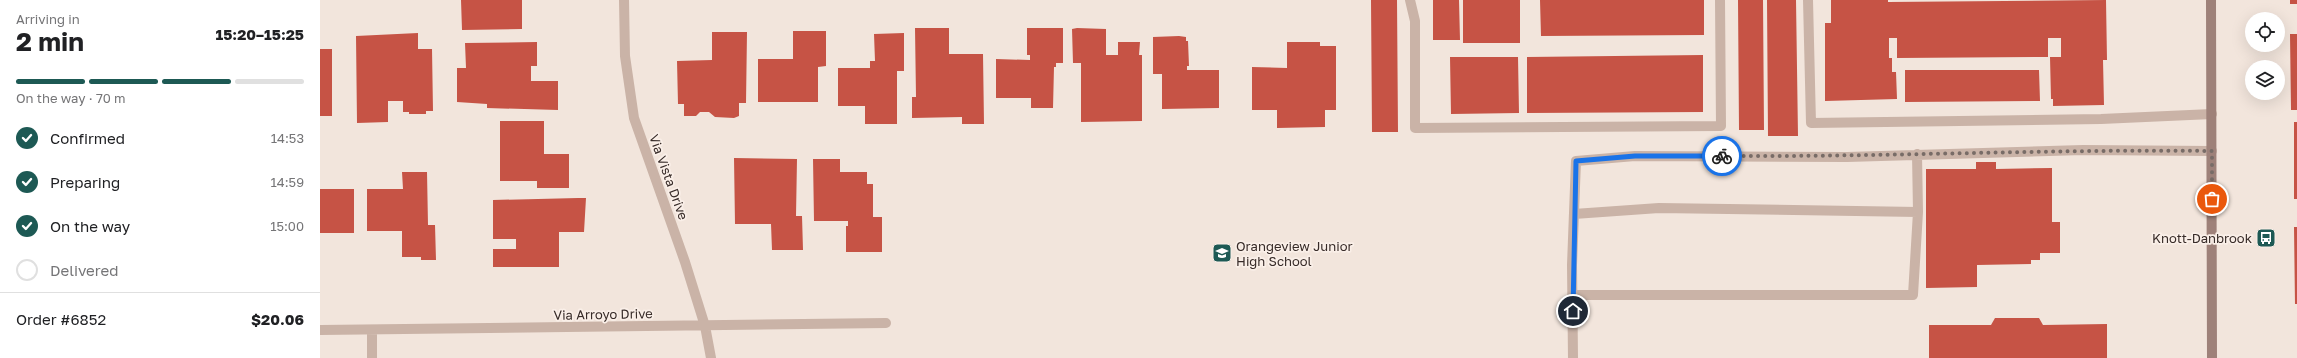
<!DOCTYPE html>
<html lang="en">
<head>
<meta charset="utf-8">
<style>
  :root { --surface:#fff; --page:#f6f6f6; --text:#202124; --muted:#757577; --line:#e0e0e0; --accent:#1d5954 }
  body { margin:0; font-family:"Golos Text",sans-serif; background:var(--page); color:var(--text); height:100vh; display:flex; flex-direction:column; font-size:15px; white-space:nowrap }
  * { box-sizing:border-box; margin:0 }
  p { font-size:13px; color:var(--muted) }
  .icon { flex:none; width:22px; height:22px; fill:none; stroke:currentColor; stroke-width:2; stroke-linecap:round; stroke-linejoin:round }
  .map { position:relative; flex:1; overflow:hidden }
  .details { display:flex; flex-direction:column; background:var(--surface); width:320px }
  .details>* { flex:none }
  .tools { position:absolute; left:1925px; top:12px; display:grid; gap:8px }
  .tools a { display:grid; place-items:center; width:40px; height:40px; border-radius:50%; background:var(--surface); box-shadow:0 4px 16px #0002; font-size:20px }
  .pin { position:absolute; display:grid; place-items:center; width:34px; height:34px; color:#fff; margin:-17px; border:2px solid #fff; border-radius:50%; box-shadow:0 1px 4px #0007 }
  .courier { position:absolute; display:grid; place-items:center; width:40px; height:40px; margin:-20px; border:3px solid #1a73e8; border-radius:50%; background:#fff; color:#222; box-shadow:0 1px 5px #0007 }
  .summary em { font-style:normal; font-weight:700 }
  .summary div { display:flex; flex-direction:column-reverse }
  .summary { display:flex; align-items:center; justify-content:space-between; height:68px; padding:0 16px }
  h1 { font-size:26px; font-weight:700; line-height:30px }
  .bar { display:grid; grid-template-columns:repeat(4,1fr); gap:6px 4px; align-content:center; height:48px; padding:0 16px }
  .bar i { height:5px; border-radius:3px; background:var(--line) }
  .bar .current { background:var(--accent) }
  .bar p { grid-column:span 4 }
  .line { display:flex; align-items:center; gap:10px; padding:0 16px; border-top:1px solid var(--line) }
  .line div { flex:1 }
  ol { padding:0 16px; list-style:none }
  li { display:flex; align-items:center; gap:12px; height:44px }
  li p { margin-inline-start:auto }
  li .icon { padding:4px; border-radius:50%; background:var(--accent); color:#fff; stroke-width:4 }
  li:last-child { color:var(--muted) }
  li i { width:22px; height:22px; border:2px solid var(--line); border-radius:50% }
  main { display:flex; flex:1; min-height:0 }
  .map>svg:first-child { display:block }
</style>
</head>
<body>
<main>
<section class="details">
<div class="summary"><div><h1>2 min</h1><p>Arriving in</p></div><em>15:20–15:25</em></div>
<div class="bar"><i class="current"></i><i class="current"></i><i class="current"></i><i></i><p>On the way · 70 m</p></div>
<ol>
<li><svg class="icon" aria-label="check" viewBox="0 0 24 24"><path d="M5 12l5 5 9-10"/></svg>Confirmed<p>14:53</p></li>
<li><svg class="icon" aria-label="check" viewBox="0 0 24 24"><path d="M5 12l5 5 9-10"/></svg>Preparing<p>14:59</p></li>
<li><svg class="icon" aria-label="check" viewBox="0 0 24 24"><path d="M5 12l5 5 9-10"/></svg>On the way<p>15:00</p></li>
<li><i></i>Delivered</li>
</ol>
<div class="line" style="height:52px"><div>Order #6852</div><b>$20.06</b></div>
</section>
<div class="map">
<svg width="1977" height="358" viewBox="0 0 1977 358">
  <rect width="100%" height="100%" fill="#f2e5dc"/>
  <path fill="#c65345" d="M141,0H202V29L142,30Z
    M1051,0H1077L1078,132H1052Z
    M1113,0H1139L1140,40H1113Z
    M1143,0H1200V43H1143Z
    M1220,0H1384V35L1221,36Z
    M1418,0H1443L1444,130H1419Z
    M1447,0H1476L1478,136H1448Z
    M1511,0H1568V2L1786,0L1787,60H1783L1784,105L1733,106V99H1731L1730,57H1741V38H1728V57L1577,58V38H1569V58H1572V72H1576L1577,99L1505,101V23H1511Z
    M1970,0H1977V4H1970Z
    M595,28H629V54H663L664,124H642V117L592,118V97H596Z
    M707,28H743V63H736V67H734L733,108H711V98H676V59L710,60V55H707Z
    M757,28L786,29V55H798V42H820L819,55H822V121L761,122V63H753L752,29Z
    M473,31H506V66L498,67V102H438V59H473Z
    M392,32H427L426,103H419V116L414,118L395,117L389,112H380L376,116H364V104H358L357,61L392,60Z
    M98,33V49H112L113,111H106V114H89V112H83V101H68V122L37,123L36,36Z
    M584,33V71H577V124H545V106H518V68H550V61H555L554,34Z
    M1970,34H1977V110H1971Z
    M859,36L866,37V41H868L869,66H867V70H899V108L842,109V74H833V37Z
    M217,42V66H211V81H238V110L167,108V104L137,102V68H146L145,43Z
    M967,42H1000V46H1016V110H1005V127L957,128V110H932V67L967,68Z
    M0,49H12V116H0Z
    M1383,55V112L1207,113V57Z
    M1130,57H1198L1199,113L1131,114Z
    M1585,70H1719L1720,101L1585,102Z
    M180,121H224V154H249V188H217V181H180Z
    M1974,122H1977V199H1974Z
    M414,158L477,159L476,216H482L483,250H452L451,224H415Z
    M493,159H520V172H547V184H553V217H562V252H526V226H528V221H494Z
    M1656,162H1676V169L1732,168V222H1740V253H1720V260H1711V264L1657,265V287L1606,288V169H1656Z
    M82,172H107L108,225H115L116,260H101V257H82V231H47V189H83Z
    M0,189H34V233H0Z
    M258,198H266L264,232H239V267H173V249H196V239H173V200Z
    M1974,227H1977V304H1975Z
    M1675,318H1719L1723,325L1787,324V358H1609V325H1671Z"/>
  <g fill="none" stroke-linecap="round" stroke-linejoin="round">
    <path stroke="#cab3a7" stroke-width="10" d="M1090,0L1095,21V128L1401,126L1400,0
      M1488,0L1491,123L1781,119L1892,114
      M1254,214L1339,208L1598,212
      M1253,295H1593L1598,212L1597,154
      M1253,358L1252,265L1256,161L1315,156L1527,157L1763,150L1892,151"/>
    <path stroke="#cab3a7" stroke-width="10" d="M304,0L305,56L314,118L365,262L385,326L391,358
      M0,330L566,323
      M52,330V358"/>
    <path stroke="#9e8179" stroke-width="10" d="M1891,0L1892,358"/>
  </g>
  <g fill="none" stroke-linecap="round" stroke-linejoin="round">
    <path stroke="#786c67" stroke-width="4" stroke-dasharray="0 7.2" d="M1402,156C1566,157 1728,149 1892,151V199"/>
    <path stroke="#1a73e8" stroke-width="5" d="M1253,311L1256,161L1315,156H1402"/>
  </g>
  <defs>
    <symbol id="bus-square" viewBox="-11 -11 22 22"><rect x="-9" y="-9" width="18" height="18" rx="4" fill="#1d5954" stroke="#faefe8"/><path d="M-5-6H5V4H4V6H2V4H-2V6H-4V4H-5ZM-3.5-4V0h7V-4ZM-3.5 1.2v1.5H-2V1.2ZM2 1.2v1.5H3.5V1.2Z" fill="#fff"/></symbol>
    <symbol id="school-square" viewBox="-11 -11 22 22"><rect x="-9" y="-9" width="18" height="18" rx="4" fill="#1d5954" stroke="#faefe8"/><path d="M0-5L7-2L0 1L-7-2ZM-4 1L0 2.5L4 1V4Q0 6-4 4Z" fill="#fff"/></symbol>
  </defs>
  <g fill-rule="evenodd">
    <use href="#bus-square" x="1935" y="227" width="22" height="22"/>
    <use href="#school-square" x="891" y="242" width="22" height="22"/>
  </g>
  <g text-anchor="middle" stroke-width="3.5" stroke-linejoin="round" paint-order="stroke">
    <g font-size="13" fill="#372b28" stroke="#faefe8">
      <text transform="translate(349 177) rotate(70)" y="5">Via Vista Drive</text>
      <text transform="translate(283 314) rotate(-1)" y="5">Via Arroyo Drive</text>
    </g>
    <g font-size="13" fill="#372b28" stroke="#faefe8" text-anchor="end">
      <text x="1932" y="243">Knott-Danbrook</text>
      <text x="916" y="251" text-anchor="start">Orangeview Junior<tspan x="916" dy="15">High School</tspan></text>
    </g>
  </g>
</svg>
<div class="tools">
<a><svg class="icon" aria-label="locate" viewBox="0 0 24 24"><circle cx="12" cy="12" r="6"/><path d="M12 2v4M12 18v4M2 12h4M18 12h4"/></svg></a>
<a><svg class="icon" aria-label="layers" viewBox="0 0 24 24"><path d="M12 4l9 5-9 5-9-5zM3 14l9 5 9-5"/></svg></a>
</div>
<div class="pin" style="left:1892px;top:199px;background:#ea580c"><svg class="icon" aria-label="bag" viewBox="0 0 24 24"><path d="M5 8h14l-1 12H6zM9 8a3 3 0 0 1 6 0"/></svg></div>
<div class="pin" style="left:1253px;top:311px;background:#1f2937"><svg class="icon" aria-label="home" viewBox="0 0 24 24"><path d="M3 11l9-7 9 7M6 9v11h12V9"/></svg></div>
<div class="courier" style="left:1402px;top:156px"><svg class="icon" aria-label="bike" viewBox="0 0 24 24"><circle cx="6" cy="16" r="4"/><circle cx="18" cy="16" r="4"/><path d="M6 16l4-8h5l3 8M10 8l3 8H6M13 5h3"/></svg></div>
</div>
</main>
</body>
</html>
